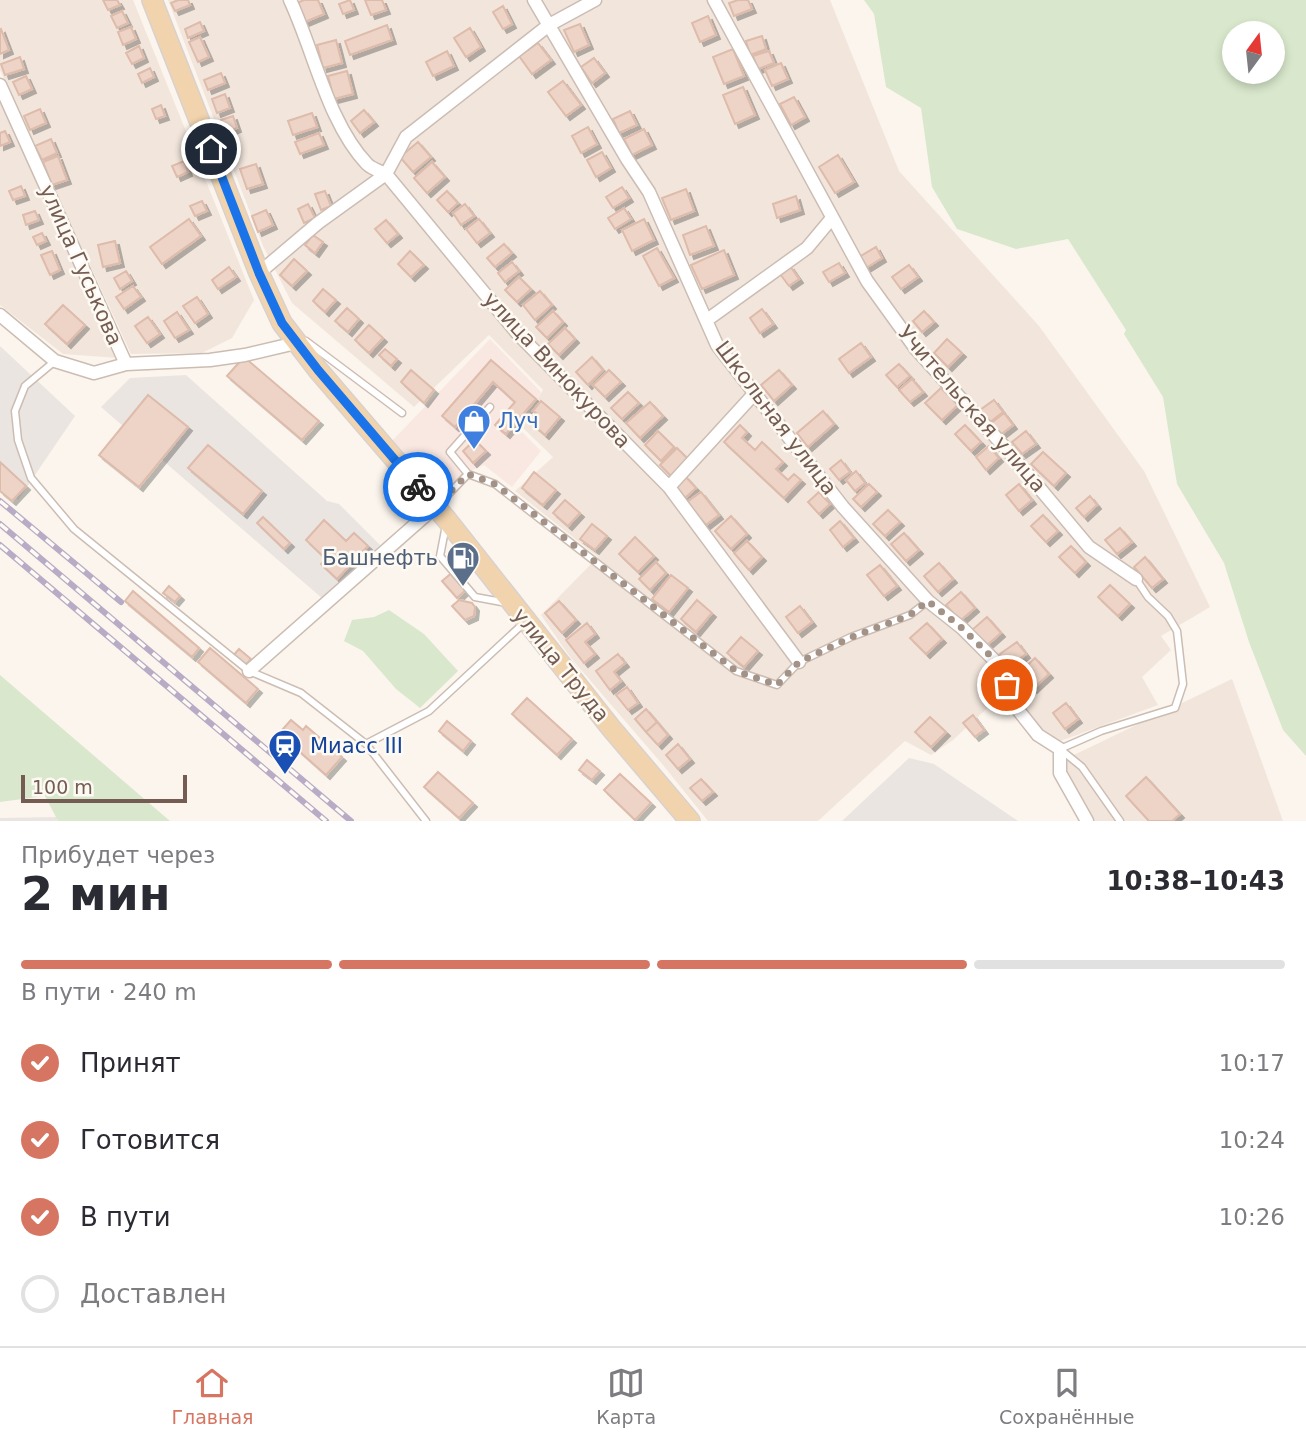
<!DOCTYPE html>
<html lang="ru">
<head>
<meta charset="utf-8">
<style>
  :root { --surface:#fff; --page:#f7f7f7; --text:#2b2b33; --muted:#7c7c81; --line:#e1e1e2; --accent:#d67561 }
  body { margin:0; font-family:"DejaVu Sans",sans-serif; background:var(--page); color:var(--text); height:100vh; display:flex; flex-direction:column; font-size:26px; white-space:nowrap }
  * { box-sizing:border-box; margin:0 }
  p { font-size:23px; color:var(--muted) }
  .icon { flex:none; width:38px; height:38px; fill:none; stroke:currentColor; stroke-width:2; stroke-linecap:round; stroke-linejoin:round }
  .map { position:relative; height:821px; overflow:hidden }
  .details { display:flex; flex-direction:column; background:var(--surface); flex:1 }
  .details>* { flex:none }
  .needle { width:46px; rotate:15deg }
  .tools { position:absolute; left:1222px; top:21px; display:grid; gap:14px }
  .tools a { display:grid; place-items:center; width:63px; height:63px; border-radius:50%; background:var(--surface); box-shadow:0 4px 10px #0003; font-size:35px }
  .scale { position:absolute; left:21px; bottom:18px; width:166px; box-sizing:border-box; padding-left:7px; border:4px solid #745c52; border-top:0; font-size:19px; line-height:24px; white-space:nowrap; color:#745c52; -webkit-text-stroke:5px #fdf9f3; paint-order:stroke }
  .pin { position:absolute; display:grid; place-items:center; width:60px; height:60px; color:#fff; margin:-30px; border:4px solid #fff; border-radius:50%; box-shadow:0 2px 7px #0007 }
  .courier { position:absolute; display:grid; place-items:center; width:70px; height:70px; margin:-35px; border:5px solid #1a73e8; border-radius:50%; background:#fff; color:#222; box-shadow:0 2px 9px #0007 }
  .overview em { font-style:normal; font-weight:800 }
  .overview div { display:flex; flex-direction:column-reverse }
  .overview { display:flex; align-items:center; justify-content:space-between; height:119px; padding:0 21px }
  h1 { font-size:46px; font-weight:800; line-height:52px }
  .bar { display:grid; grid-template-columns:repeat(4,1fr); gap:10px 7px; align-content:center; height:84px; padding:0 21px }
  .bar i { height:9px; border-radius:5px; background:var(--line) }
  .bar .on { background:var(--accent) }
  .bar p { grid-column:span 4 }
  ol { padding:0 21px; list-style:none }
  li { display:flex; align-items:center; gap:21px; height:77px }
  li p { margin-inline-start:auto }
  li .icon { padding:7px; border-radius:50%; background:var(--accent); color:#fff; stroke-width:4 }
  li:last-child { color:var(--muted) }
  li i { width:38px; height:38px; border:4px solid var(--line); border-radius:50% }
  .menu { display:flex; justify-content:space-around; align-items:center; height:98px; border-top:2px solid var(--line); background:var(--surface); font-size:19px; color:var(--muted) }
  .menu a { display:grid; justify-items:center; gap:4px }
  .menu .on { color:var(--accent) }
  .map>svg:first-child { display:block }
</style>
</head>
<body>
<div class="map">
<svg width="1306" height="821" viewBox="0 0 1306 821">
  <defs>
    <filter id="shadow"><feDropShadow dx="4" dy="4" stdDeviation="0" flood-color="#0004"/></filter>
  </defs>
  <rect width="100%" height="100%" fill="#fbf5ed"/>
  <path fill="#f2e6dc" d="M0,0H133L254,300L232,338L202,353L131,354L0,70Z
    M168,0H830L899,171L1039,326L1144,471L1210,607L1161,636L1171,650L1142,677L1158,705L1055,743L997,699L953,740L931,755L905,741L818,821H708L663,765L570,657L541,615L598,557L515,491L553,457L520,425L543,390L489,335L414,407L292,303L263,246Z
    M0,98L118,358L63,354L0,305Z
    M1232,679L1283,821H1080L1055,764Z"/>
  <path fill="#f9e8e2" d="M490,339L541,392L518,428L541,451L512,487L484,465L461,475L437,497L389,444Z"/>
  <path fill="#ebe5e1" d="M0,346L75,416L18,500L0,486Z
    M186,375L327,501L339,504L380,545L323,599L101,407L130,378Z
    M909,758L934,764L1018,821H842Z
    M57,817V821H0V818Z"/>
  <path fill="#d9e8cc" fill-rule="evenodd" d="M864,0H1306V756L1283,730L1249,642L1224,563L1177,484L1163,397L1124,334L1126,330L1068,239L1016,249L957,229L932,187L921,108L886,87L874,14ZM1234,33H1272V72H1234Z
    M389,610L424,634L458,671L420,708L396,689L363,651L344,641L352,620L374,617Z
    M0,675L170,821H58L45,796L0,802Z"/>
  <path fill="#edd4c7" stroke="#debbaa" stroke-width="2" filter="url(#shadow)" d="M103,0H117L120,5L108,10Z
    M178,0H188L190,5L175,11L171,3Z
    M304,0H318L324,14L305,22L297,3Z
    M350,0L354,10L343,14L339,4Z
    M365,0H382L386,10L371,15Z
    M738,0H748L752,9L734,16L729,3Z
    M503,6L512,24L503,29L493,12Z
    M122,11L128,23L117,28L111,16Z
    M708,16L716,35L700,42L692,23Z
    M200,22L204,31L188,38L185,29Z
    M580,24L589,45L574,52L564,30Z
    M387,25L392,40L350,55L345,41Z
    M131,27L136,39L123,45L118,32Z
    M470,28L481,47L466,57L454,38Z
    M1,29L9,50L0,54V30Z
    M762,36L766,49L750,55L746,41Z
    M200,37L209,57L198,62L189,42Z
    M336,40L342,63L323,68L317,45Z
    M538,43L551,60L532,74L519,56Z
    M139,46L144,58L132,64L126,53Z
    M733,49L744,76L724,84L713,57Z
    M447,51L454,66L433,76L426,62Z
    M769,51L774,63L758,69L753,56Z
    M20,57L24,69L5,75L1,64Z
    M594,58L605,73L592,83L581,67Z
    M781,63L788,79L772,86L765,70Z
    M150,68L154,77L142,83L138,74Z
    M347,71L353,94L334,99L328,76Z
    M221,73L225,83L208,90L204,80Z
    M26,76L32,89L19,95L13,82Z
    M563,81L581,105L566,116L548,92Z
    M743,87L755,115L735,124L723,95Z
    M225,94L230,108L217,113L212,99Z
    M794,97L805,117L791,125L780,104Z
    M161,105L165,116L156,119L152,109Z
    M40,109L46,123L30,130L24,116Z
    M364,110L374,122L360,133L351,121Z
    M630,111L637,125L619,133L613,119Z
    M312,113L317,127L293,135L288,121Z
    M233,116L237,128L225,133L221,120Z
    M588,127L597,144L581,153L572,136Z
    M644,129L652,145L632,155L624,139Z
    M5,131L10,142L0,146V133Z
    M319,133L324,145L300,154L295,142Z
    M51,139L57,153L42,160L35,146Z
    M418,142L431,157L413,172L400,157Z
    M602,152L611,168L596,177L587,160Z
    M838,155L854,182L835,193L819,167Z
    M58,156L67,180L52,185L43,162Z
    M184,161L188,172L177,177L172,166Z
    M432,162L445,177L427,193L414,178Z
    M256,164L263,184L247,189L240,169Z
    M21,186L25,196L13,200L9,191Z
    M622,187L629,198L613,208L606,197Z
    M686,189L694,211L671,220L662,198Z
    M325,191L331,206L321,210L315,194Z
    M447,191L458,203L448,212L437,200Z
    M796,196L800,210L777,218L773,204Z
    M202,201L207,211L195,216L190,206Z
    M308,204L315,218L304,223L298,209Z
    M465,204L474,216L461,225L453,213Z
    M624,208L631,219L615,229L608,218Z
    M266,210L273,225L258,232L252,216Z
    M35,211L39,220L26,225L23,215Z
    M189,219L201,236L162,264L150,247Z
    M479,219L490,233L477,243L466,229Z
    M644,219L654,240L632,251L622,230Z
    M386,220L398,234L387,243L375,229Z
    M706,226L714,246L690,255L683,235Z
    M42,233L46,241L37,245L33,237Z
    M313,235L323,242L315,253L305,245Z
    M115,241L120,263L103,267L98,245Z
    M504,244L512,253L495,267L487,258Z
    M876,247L882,258L866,268L859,257Z
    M657,248L674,278L659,286L643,256Z
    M724,250L734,275L702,289L691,265Z
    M52,251L60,270L50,275L41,255Z
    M410,251L424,265L411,277L398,264Z
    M294,259L307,271L292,286L280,275Z
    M512,262L519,271L505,282L498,273Z
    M839,263L845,273L829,282L823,272Z
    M909,265L918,277L901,289L892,277Z
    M790,266L799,279L789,286L780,274Z
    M229,267L236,277L218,289L212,280Z
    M126,271L132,281L120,289L114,278Z
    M519,277L531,289L517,302L505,290Z
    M133,286L141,297L124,309L116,297Z
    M323,289L336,300L325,312L313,301Z
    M540,291L552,305L535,320L523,305Z
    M197,297L208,314L195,323L183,306Z
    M63,305L85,325L67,344L45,324Z
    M347,308L359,319L348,332L335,321Z
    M762,309L773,324L760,333L750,318Z
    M553,311L563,322L547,338L536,327Z
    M924,311L934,322L922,332L913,321Z
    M177,312L189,330L175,338L164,321Z
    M148,317L160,334L147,343L135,326Z
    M369,325L383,338L369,353L355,340Z
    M565,328L575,339L559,355L548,344Z
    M947,339L962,353L948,367L934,353Z
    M861,343L871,357L849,373L839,359Z
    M385,349L397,359L391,366L379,355Z
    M244,357L319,421L302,440L227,376Z
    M592,357L603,370L588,385L576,372Z
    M491,360L536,399L506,434L495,425L515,402L493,382L455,427L442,416Z
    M899,364L910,376L897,387L886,375Z
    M411,370L434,390L424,403L401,382Z
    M609,370L621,382L605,397L593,385Z
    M779,370L792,385L774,401L761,385Z
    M912,379L923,392L910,402L899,390Z
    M941,388L958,405L942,420L925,403Z
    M628,392L639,403L622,419L611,408Z
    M148,395L188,427L139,487L99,455Z
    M994,400L1003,412L989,423L980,410Z
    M541,401L560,417L545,435L529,421L536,413L533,411Z
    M650,402L663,416L640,438L626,423Z
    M823,411L834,424L808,447L797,433Z
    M1004,413L1013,425L999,436L990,424Z
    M740,425L747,432L742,438L755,450L762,442L783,462L776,469L788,480L794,474L801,480L784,498L724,442Z
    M965,425L981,442L971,451L955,434Z
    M658,431L674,447L661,461L645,445Z
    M1026,431L1036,444L1022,454L1012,442Z
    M475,440L486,451L473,463L463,451Z
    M208,445L262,491L243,514L188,468Z
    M989,446L999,458L986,470L976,457Z
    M677,448L688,459L671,476L660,465Z
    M1043,452L1066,473L1054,486L1031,464Z
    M841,460L850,472L839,480L830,469Z
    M0,462L26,486L12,501L0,491Z
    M856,471L865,483L855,491L846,480Z
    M534,472L556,490L543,505L522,488Z
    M685,476L696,488L685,498L674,486Z
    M869,484L877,492L861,507L853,499Z
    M1019,484L1032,500L1019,511L1006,495Z
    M701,492L719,515L706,525L687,502Z
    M819,492L830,504L819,514L808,502Z
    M1090,496L1097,505L1084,517L1076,508Z
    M565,500L580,513L568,526L553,513Z
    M888,510L900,522L885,536L873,524Z
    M1043,515L1058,531L1046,542L1031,526Z
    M731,516L747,534L731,549L715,531Z
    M263,517L290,543L284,549L257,523Z
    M324,520L346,541L354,533L368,546L337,579L321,564L326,559L306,540Z
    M840,521L854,538L843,547L830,530Z
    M592,524L607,536L595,550L580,539Z
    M1120,528L1132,542L1117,554L1105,540Z
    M904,533L919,550L906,561L891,544Z
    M635,537L654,556L638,572L619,554Z
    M747,541L762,557L749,570L734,553Z
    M1071,546L1086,562L1075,573L1059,557Z
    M1145,557L1163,579L1152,588L1134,567Z
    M656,562L666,573L650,590L639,579Z
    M939,563L953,579L938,592L924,576Z
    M880,565L897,586L884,596L867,575Z
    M454,571L468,588L457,598L442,581Z
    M671,575L688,588L669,612L652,599Z
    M1110,585L1130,604L1118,616L1098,597Z
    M169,586L180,596L175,602L163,593Z
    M133,591L199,648L192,657L125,601Z
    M961,592L975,608L960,621L946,605Z
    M459,600L472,603L475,607L474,616L465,620L452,606Z
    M697,600L712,613L696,632L681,619Z
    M559,601L576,620L562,633L545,613Z
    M800,606L812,622L798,633L786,617Z
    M987,617L1001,633L986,646L972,630Z
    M587,623L595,634L585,642L595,654L584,663L566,640Z
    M927,623L942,639L926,654L910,638Z
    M741,637L758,651L744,667L727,653Z
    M1017,642L1026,654L1009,667L1000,654Z
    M210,648L258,689L246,703L198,662Z
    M239,649L251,659L244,667L232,657Z
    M618,654L625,663L614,672L621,681L610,690L596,671Z
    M1035,658L1049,674L1033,689L1019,673Z
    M627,687L638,703L628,710L616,695Z
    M527,698L572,739L557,755L512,714Z
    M1066,703L1078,719L1065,729L1053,713Z
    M646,709L657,722L646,732L635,719Z
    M973,715L984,730L975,737L963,723Z
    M930,717L946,732L931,747L915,732Z
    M291,720L303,730L306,726L342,757L326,775L291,744L295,739L283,729Z
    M447,721L471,741L463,751L439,731Z
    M657,722L668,735L658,745L646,732Z
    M678,744L690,759L678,769L666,755Z
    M587,760L600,771L592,780L579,770Z
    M438,772L473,803L459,818L424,787Z
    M620,774L651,803L635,820L604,790Z
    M1146,777L1180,814L1172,821H1149L1126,796Z
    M701,779L713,792L702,801L690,788Z"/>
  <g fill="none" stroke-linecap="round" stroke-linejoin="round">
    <defs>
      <path id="lane" d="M306,341L402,413
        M55,361L25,386L15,411L18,440L31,478L74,529L249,671L301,693L366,744L426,821
        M468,474L450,452L490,407
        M437,506L468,474L495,484L736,671L777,685L799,662L851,637L910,615L928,601
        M446,525L440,556L475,597L507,603
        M366,744L429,711L525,622
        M1120,821L1082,767L1060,749L1101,731L1175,708L1183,684L1177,631L1168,616L1148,597L1136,579"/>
      <path id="street" d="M290,0C314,51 328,123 367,164C372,169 380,171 386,174L518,334L669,487L799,662
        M534,0L627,159L649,192L717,345L843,507L928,601L962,628L1003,669L1011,701L1038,735L1060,749V773L1087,821
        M714,0L867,281L916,349L1010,453L1089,547L1136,579
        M0,85L126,364L210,360L245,355L296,343
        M259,273L318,223L386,174L406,137L549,25L595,0
        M0,315L55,361L94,373L126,364
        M707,320L807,248L832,218
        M669,487L754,394
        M249,671L435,507"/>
      <path id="primary" d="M152,0L259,273L282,323L318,370L447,520L611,728L690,821"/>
    </defs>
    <use href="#lane" stroke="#ccbdb3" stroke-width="9"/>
    <use href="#street" stroke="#ccbdb3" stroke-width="15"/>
    <use href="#primary" stroke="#d8d1cf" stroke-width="22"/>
    <use href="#lane" stroke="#fff" stroke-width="6"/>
    <use href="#street" stroke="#fff" stroke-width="12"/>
    <use href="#primary" stroke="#f1d4ae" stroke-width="19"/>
    <defs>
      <path id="rail" d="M0,501L121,602
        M0,524L351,821
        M0,545L326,821"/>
    </defs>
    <use href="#rail" stroke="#b7abc5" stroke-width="6"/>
    <use href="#rail" stroke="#fdf9f3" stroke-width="3.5" stroke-dasharray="10" stroke-linecap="butt"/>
  </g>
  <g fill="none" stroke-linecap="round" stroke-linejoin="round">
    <path stroke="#a39288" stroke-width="7" stroke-dasharray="0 12.6" d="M418,487L435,507L468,474L495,484L736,671L777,685L799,662L852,637L910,615L928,601L962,628L1003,668L1007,685"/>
    <path stroke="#1a73e8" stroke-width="9" d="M211,149L259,273L282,323L318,370L418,487"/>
  </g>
  <defs>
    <symbol id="shop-pin" viewBox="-11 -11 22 30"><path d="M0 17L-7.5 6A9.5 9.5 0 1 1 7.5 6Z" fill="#3f7fe0" stroke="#fdf9f3"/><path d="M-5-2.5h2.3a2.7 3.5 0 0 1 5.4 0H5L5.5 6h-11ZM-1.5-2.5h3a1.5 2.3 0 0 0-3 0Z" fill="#fff"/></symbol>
    <symbol id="fuel-pin" viewBox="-11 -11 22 30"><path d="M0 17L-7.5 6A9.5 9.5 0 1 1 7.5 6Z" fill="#5c6f8a" stroke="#fdf9f3"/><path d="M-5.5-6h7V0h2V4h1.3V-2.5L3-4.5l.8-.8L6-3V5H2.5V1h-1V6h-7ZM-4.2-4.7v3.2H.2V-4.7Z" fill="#fff"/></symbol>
    <symbol id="station-pin" viewBox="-11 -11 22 30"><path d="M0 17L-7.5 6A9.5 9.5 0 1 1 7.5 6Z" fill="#1a4fb4" stroke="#fdf9f3"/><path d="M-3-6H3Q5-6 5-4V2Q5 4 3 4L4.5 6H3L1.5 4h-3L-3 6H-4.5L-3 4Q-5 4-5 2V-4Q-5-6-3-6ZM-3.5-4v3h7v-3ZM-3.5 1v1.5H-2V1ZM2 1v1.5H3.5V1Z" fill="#fff"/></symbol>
  </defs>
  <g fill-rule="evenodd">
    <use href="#shop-pin" x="455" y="402" width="38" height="52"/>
    <use href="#fuel-pin" x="444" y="539" width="38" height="52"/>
    <use href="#station-pin" x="266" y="727" width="38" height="52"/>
  </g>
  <g text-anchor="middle" stroke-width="5" stroke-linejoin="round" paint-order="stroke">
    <g font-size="21" fill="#745c52" stroke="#fdf9f3">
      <text transform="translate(81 265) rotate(66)" y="7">улица Гуськова</text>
      <text transform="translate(557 370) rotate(47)" y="7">улица Винокурова</text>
      <text transform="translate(972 409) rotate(49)" y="7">Учительская улица</text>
      <text transform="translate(776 418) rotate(53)" y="7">Школьная улица</text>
      <text transform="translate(561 665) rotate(51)" y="7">улица Труда</text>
    </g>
    <g font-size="21" fill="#366cbe" stroke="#fdf9f3" text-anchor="start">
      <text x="498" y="428">Луч</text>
    </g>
    <g font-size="21" fill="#4e5e75" stroke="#fdf9f3" text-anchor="end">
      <text x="438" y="565">Башнефть</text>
    </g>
    <g font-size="21" fill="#164399" stroke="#fdf9f3" text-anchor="start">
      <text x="310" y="753">Миасс III</text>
    </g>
  </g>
</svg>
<div class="tools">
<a><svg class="needle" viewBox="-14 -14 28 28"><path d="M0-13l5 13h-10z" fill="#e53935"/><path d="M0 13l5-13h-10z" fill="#7c7c81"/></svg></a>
</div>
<div class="scale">100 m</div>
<div class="pin" style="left:1007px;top:685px;background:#ea580c"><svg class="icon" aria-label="bag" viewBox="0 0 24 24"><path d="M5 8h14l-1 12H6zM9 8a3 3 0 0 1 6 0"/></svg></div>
<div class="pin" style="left:211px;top:149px;background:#1f2937"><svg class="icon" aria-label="home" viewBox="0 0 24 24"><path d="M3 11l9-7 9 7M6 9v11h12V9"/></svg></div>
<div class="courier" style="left:418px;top:487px"><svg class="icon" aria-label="bike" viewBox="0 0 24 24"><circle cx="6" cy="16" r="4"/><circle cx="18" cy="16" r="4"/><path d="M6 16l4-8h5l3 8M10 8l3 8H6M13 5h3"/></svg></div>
</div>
<section class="details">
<div class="overview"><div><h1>2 мин</h1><p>Прибудет через</p></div><em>10:38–10:43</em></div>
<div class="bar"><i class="on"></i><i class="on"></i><i class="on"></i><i></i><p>В пути · 240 m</p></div>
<ol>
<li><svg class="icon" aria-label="check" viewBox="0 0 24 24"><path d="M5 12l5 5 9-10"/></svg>Принят<p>10:17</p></li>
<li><svg class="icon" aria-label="check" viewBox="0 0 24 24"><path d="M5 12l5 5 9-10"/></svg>Готовится<p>10:24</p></li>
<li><svg class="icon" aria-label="check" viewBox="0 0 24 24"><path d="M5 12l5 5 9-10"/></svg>В пути<p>10:26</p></li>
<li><i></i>Доставлен</li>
</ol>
</section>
<nav class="menu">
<a class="on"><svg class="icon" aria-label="home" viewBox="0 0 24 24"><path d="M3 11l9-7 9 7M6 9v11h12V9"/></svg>Главная</a>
<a><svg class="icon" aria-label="map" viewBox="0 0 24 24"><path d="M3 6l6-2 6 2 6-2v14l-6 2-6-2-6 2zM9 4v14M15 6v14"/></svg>Карта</a>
<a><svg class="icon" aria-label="saved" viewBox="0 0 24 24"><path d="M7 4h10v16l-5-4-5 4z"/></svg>Сохранённые</a>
</nav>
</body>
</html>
